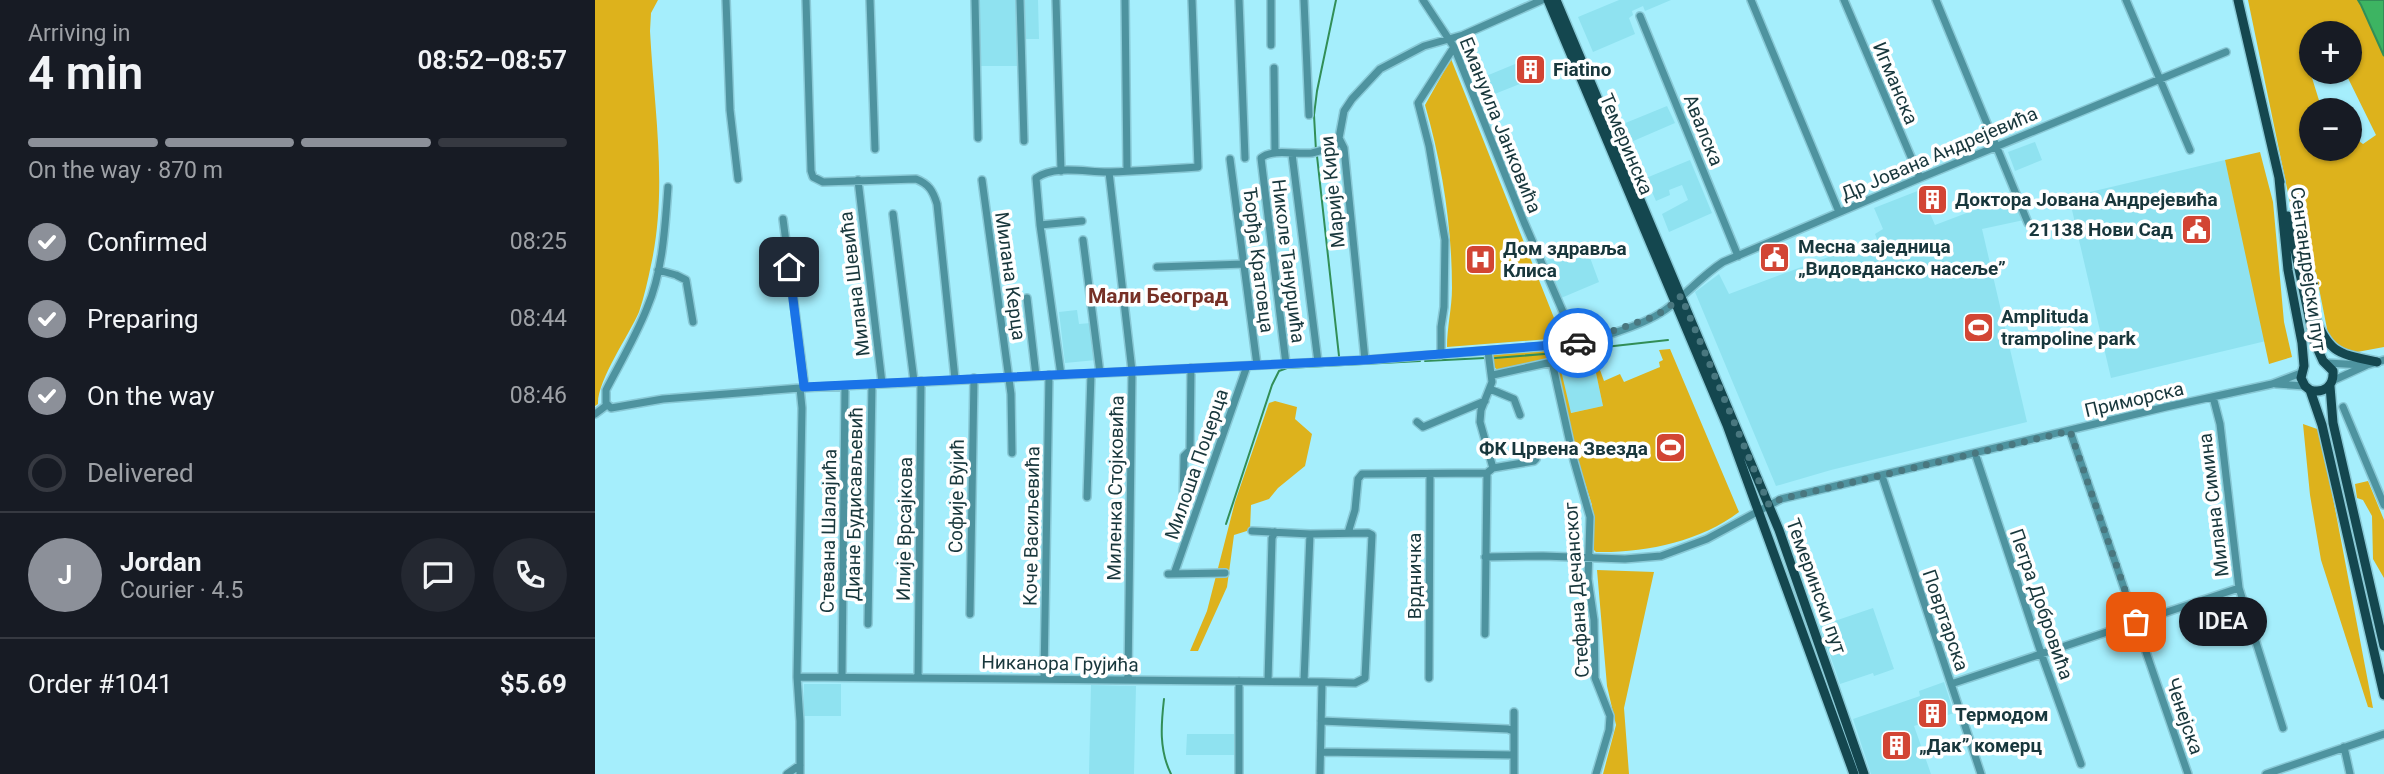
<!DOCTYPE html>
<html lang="en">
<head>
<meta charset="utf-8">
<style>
  :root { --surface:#171b24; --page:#242831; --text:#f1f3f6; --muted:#9ea1a6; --line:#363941; --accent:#8c9099 }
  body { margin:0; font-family:Roboto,sans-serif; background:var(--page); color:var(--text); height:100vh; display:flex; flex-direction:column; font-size:26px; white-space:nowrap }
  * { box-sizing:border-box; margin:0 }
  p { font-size:23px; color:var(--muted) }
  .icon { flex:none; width:38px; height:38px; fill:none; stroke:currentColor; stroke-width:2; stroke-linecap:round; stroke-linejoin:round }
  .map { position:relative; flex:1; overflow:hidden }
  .sheet { display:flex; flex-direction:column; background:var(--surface); width:595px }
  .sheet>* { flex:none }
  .buttons { position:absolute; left:1704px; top:21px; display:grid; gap:14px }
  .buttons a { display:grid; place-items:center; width:63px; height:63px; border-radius:50%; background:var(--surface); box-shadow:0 2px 5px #0004; font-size:35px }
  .pin { position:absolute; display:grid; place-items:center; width:60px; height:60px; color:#fff; margin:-30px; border-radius:14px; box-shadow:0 4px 10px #0006 }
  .courier { position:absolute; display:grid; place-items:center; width:70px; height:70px; margin:-35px; border:5px solid #1a73e8; border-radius:50%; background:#fff; color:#222; box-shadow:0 2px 9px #0007 }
  .bubble { position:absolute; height:49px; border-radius:24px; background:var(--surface); box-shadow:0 2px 5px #0004; font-size:23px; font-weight:600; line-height:49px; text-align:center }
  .head em { font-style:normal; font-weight:600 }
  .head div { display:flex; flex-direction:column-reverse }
  .head { display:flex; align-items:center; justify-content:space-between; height:119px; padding:0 28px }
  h1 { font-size:46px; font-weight:600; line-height:52px }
  .bar { display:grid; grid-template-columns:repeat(4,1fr); gap:10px 7px; align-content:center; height:84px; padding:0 28px }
  .bar i { height:9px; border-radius:5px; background:var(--line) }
  .bar .on { background:var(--accent) }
  .bar p { grid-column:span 4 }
  .line { display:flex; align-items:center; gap:18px; padding:0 28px; border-top:2px solid var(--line) }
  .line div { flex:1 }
  .round { display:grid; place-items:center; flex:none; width:74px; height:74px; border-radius:37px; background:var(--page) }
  ol { padding:0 28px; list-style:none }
  li { display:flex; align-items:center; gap:21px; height:77px }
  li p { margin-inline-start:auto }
  li .icon { padding:7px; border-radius:50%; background:var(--accent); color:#fff; stroke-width:4 }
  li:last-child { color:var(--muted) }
  li i { width:38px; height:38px; border:4px solid var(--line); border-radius:50% }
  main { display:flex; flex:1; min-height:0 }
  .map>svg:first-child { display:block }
</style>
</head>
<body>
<main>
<section class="sheet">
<div class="head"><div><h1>4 min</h1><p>Arriving in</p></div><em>08:52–08:57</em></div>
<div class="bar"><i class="on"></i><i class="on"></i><i class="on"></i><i></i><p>On the way · 870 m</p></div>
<ol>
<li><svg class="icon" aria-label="check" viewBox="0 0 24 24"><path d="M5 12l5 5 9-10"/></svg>Confirmed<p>08:25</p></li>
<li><svg class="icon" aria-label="check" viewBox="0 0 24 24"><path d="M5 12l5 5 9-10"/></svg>Preparing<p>08:44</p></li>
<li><svg class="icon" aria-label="check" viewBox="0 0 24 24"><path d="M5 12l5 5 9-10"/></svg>On the way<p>08:46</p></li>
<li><i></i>Delivered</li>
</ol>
<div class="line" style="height:126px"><b class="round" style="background:var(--accent);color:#fff">J</b><div><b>Jordan</b><p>Courier · 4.5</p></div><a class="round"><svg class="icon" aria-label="chat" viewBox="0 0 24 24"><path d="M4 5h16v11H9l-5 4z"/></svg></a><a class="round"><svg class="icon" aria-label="phone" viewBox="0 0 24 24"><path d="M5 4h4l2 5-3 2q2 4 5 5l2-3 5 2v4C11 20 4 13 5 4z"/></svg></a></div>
<div class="line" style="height:91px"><div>Order #1041</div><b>$5.69</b></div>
</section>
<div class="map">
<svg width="1789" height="774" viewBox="0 0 1789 774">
  <rect width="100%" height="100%" fill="#a5eefc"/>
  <path fill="#8fe2f0" d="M383,0H421L422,66H385Z
    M429,0H443L444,39H430Z
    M1024,0H1076L1050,11L1048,6L1037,11L1038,15L1034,18L1040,34L998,52L983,17Z
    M937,57L945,76L887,99L879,81Z
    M1072,106L1080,123L1036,142L1028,124Z
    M1440,142L1447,160L1420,171L1413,152Z
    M1095,160L1117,213L1074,232L1067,214L1093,200L1087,185L1074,190L1075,195L1061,201L1051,178Z
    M1630,160L1671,341L1516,378L1474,197Z
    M1325,190L1340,225L1419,195L1429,220L1387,229L1432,422L1236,470L1181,486L1100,292L1124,274L1134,294L1282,239L1280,234L1288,229L1279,208Z
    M990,244L1004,282L966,298L950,261Z
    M482,310L484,324L496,323L501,360L470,363L464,312Z
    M998,359L1008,406L975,413L965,366Z
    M1278,608L1299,669L1279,676L1278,673L1245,684L1225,626Z
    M1349,682L1359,713L1319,726L1336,774H1276L1258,719L1325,696L1324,691Z
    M209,684H246V716H208Z
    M496,685L541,686L539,774H494Z
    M592,734H639V755H591Z"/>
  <path fill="#ddb21c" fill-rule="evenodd" d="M0,0H63L56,13L55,31C59,108 73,189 56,265C53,280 49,297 44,312C34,335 2,381 3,404L0,406Z
    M1653,0H1763L1789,56V347L1746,355L1736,349L1721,273L1704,246ZM1717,33H1755V72H1750L1781,135L1768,144L1755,135V149H1717V110H1727L1713,65L1717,63Z
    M856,59L868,89L967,338L852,347C852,327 857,308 857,288C857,226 847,164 830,105Z
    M1665,152L1678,202L1689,322L1697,357L1674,364L1630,160Z
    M1075,349L1144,512C1104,542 1050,553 1001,552L998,549L997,505L982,458L962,368L965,366L976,413L1008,406L998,359H1001L1009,381L1025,374L1029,382L1065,367L1064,362L1068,360L1064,350Z
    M962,350L964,358L904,371L899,367L896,355Z
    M680,401L702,407L700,419L717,434L710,466L683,488L674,499L656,505L655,530L639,535L632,587L603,651H595L612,611L640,502L674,403Z
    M1708,424L1725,430L1778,708L1773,707L1726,560L1715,495Z
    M1773,481L1789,520V578L1778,559L1777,516L1768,500L1762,498L1760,484Z
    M1002,570L1059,572L1029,708L1034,774H1008L1021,725L1012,686Z"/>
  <path fill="#3db462" stroke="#328e57" stroke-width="2" d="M1763,0H1789V56L1766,5Z"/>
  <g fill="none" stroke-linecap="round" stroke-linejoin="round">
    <path stroke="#328e57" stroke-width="2" d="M721,151L719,115L722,91L741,0
      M722,156L744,356
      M974,351L1073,340
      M900,358L961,353
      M830,361L890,358
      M631,524L677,385L684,371L692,368L825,361
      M569,699C566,725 564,750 576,774"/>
    <defs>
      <path id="minor" d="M131,0L135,110L143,179
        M211,0L216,171L218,177L228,182L321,179C334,184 338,191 342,204L360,379
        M275,0L280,149
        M380,0L383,138
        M425,0L429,141
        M461,0L466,171
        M530,0L532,171
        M644,0L650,158
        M676,0V45
        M709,0L714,115
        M828,0L859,47L929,222L968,312L977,344
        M1156,0L1244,212
        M1249,0L1325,178
        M1341,0L1433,223
        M1531,0L1595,150
        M1045,16L1143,256
        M679,68L680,153
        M697,154L723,362
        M635,159L662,365
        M514,172L537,371L533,679
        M263,180L287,383
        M387,180L416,394L417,453
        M73,187C70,227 68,271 52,308C41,336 25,363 11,390V403L16,408L68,399L205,388L770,360L968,345C996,341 1046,327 1070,310C1090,296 1106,276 1128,262L1325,178L1631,52
        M298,214L319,381
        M188,219L210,388
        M445,225L487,221
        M488,240L505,373
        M562,267L650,264
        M63,270L81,275L91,280L98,322
        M432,298L441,376
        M893,351L897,382L886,410L885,422L898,468
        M846,355V327L849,307L850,240L834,146L823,103L859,47
        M770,360L749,148L744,138L749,111L757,99L785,69L829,46L868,35L947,0
        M1732,363L1768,365
        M691,364L666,158C678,148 702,155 717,153C727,151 736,147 745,143
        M466,375L445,225L441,178C462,164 493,173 516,172C545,171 574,169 603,167L597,0
        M898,375L957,362L979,461L995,517L993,579L999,620L1000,678L1015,716L1014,730L1001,774
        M1737,381L1772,365L1789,360
        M1681,384L1710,386
        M205,388L207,408L202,677L205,721V774
        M895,389L919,399L925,415
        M1618,397L1625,424L1644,588L1688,728
        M1748,407L1789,505
        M0,414L12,405
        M822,422L828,427L890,401
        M1475,431L1593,774
        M1380,453L1446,653L1486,764
        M1287,476L1386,774
        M492,497L496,374
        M588,506L589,456L595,450L596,368
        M657,531L715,534L773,533L777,535L770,678L760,683L727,682
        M753,533L760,510L763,479L767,474L892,473L898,468L939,461L941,459L934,448
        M890,557L948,556L1030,559L1066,556L1112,539L1186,499L1571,407L1677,384L1706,373
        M573,574L630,573
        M579,574L652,366
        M375,614L379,378
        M273,624L277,384
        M890,634L892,473
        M202,677L727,682L725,774
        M247,677L250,386
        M323,678L326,381
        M449,678L454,375
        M834,678L835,474
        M673,681L677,538L680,532
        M709,681L715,534
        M1356,684L1644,588
        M726,721L913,729L918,731
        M1749,747L1755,774
        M726,752L919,755
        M192,774L205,765
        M644,774V681
        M919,774V712
        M1671,774L1789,734"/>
      <path id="major" d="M953,0L1132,425L1259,774
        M961,0L1184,530L1269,774
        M1643,0L1685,182
        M1684,178L1693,270L1707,343L1709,366L1706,378L1710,386L1715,390L1727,425L1789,695
        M1693,216L1719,341L1728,361L1738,371C1739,386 1729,394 1715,390
        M1717,311C1735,353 1739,353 1782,362
        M1735,386L1738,423L1789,646"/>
    </defs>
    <use href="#minor" stroke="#89c9d6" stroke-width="10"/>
    <use href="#major" stroke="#89c9d6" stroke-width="12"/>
    <use href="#minor" stroke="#4e939f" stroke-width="7"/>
    <use href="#major" stroke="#14474f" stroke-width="9"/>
  </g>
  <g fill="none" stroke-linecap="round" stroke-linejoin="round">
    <path stroke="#49777f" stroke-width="7" stroke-dasharray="0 12.6" d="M983,343L1055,318L1072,309L1086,296L1174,505L1186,499L1475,431L1541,622"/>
    <path stroke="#1a73e8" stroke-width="9" d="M194,267L209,387L770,360L983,343"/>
  </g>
  <defs>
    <symbol id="building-square" viewBox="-11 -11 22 22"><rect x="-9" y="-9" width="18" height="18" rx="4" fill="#d24534" stroke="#fff"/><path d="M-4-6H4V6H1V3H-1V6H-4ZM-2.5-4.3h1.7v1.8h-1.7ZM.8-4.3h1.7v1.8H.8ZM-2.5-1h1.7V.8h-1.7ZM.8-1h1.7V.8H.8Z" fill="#fff"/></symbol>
    <symbol id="civic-square" viewBox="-11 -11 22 22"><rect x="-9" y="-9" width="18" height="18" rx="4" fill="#d24534" stroke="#fff"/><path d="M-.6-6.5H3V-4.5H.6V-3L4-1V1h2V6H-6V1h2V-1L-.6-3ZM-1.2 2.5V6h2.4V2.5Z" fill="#fff"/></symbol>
    <symbol id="hospital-square" viewBox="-11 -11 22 22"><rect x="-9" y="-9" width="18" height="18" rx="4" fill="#d24534" stroke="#fff"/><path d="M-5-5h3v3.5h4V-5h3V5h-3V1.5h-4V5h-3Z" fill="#fff"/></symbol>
    <symbol id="stadium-square" viewBox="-11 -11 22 22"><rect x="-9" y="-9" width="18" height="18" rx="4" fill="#d24534" stroke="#fff"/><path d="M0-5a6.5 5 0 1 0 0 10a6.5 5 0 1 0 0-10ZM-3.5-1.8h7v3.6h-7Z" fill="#fff"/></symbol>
  </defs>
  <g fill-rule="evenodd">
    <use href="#building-square" x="918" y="52" width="35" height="35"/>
    <use href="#building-square" x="1320" y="182" width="35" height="35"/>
    <use href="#civic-square" x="1584" y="212" width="35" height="35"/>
    <use href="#civic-square" x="1162" y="240" width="35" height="35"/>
    <use href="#hospital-square" x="868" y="242" width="35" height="35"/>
    <use href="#stadium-square" x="1366" y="310" width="35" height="35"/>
    <use href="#stadium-square" x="1058" y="430" width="35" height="35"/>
    <use href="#building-square" x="1320" y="696" width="35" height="35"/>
    <use href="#building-square" x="1284" y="728" width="35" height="35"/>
  </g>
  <g text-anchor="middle" stroke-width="7" stroke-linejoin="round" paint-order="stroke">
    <g font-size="19" font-weight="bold" fill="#18373c" stroke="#fff" text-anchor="start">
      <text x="958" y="76">Fiatino</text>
      <text x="1360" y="206">Доктора Јована Андрејевића</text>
      <text x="1578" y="236" text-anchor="end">21138 Нови Сад</text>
      <text x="1203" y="253">Месна заједница<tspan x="1203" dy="22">„Видовданско насеље”</tspan></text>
      <text x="908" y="255">Дом здравља<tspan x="908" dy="22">Клиса</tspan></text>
      <text x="1406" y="323">Amplituda<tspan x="1406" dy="22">trampoline park</tspan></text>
      <text x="1053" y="455" text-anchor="end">ФК Црвена Звезда</text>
      <text x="1360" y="721">Термодом</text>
      <text x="1324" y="752">„Дак” комерц</text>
    </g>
    <g font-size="19" fill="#18373c" stroke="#fff">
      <text transform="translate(1301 83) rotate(67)" y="7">Игманска</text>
      <text transform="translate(906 125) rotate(68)" y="7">Емануила Јанковића</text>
      <text transform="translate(1109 130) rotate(68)" y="7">Авалска</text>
      <text transform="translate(1032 144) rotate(67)" y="7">Темеринска</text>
      <text transform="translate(1344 153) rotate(-23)" y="7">Др Јована Андрејевића</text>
      <text transform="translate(737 192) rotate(-96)" y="7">Марије Кири</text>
      <text transform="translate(664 260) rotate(83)" y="7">Ђорђа Кратовца</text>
      <text transform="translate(694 261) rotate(83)" y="7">Николе Танурџића</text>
      <text transform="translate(1714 269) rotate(82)" y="7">Сентандрејски пут</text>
      <text transform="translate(416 276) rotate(82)" y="7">Милана Керца</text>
      <text transform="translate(259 284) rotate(-97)" y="7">Милана Шевића</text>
      <text transform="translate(1539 399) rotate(-13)" y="7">Приморска</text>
      <text transform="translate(601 464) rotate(-71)" y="7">Милоша Поцерца</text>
      <text transform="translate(520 488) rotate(-89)" y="7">Миленка Стојковића</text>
      <text transform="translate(361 496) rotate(-89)" y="7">Софије Вујић</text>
      <text transform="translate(259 504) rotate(-89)" y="7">Диане Будисављевић</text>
      <text transform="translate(1618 505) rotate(-97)" y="7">Милана Симина</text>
      <text transform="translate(436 526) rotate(-89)" y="7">Коче Васиљевића</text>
      <text transform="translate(309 529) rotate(-89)" y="7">Илије Врсајкова</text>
      <text transform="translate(233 531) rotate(-89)" y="7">Стевана Шалајића</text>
      <text transform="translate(819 576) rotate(-90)" y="7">Врдничка</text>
      <text transform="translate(1222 586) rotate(70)" y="7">Темерински пут</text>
      <text transform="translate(981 590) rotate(-94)" y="7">Стефана Дечанског</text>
      <text transform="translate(1447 604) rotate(71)" y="7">Петра Добровића</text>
      <text transform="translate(1351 620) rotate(71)" y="7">Повртарска</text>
      <text transform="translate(465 663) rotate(1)" y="7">Никанора Грујића</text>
      <text transform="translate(1590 716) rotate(71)" y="7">Ченејска</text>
    </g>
    <g font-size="21" font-weight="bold" fill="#763026" stroke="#fff">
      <text x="563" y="303">Мали Београд</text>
    </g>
  </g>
</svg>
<div class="buttons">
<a>+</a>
<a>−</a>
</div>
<div class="pin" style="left:1541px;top:622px;background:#ea580c"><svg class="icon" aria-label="bag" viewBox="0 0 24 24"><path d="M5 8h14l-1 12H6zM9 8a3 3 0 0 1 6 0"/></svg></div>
<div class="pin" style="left:194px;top:267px;background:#1f2937"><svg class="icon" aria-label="home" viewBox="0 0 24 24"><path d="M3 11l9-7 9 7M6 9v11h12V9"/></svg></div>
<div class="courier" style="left:983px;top:343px"><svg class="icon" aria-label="car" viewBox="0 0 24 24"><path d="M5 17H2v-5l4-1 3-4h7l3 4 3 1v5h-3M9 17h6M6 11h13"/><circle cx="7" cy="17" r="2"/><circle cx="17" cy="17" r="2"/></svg></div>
<div class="bubble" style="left:1584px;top:597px;width:88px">IDEA</div>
</div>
</main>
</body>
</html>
